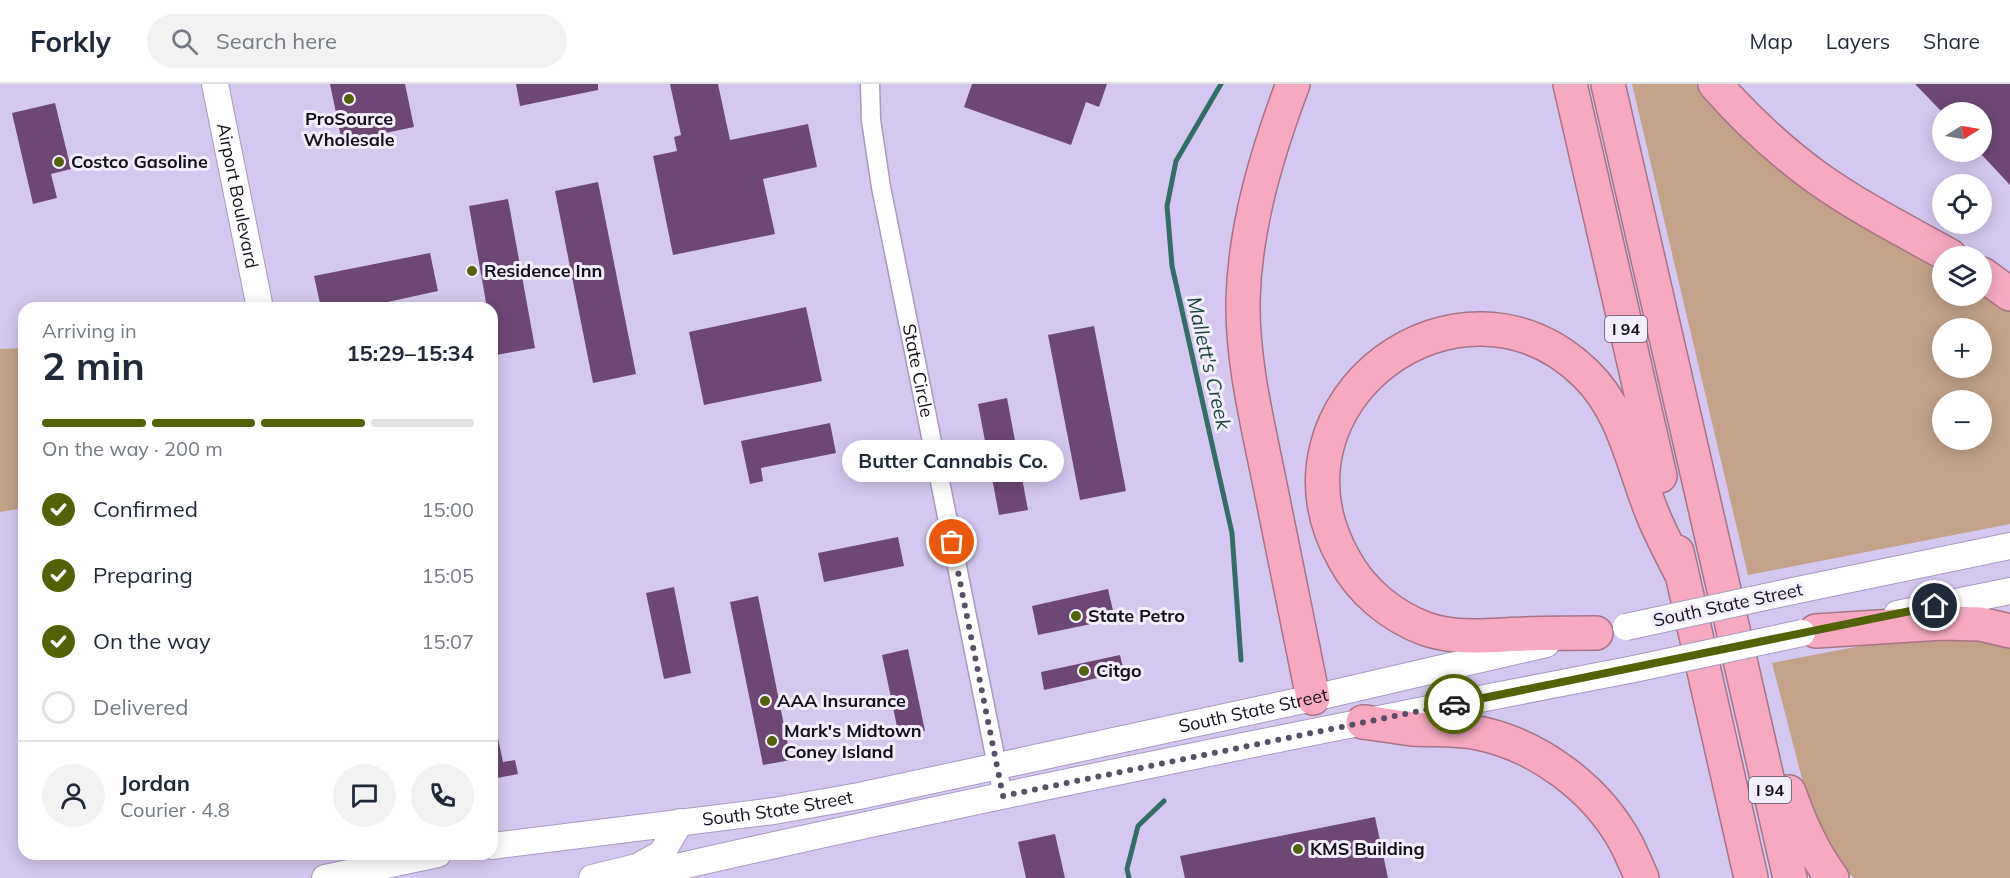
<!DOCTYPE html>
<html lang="en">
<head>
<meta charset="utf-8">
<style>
  :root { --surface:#fff; --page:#f2f2f3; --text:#1f2937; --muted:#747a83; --line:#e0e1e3; --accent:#526207 }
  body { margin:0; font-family:Mulish,sans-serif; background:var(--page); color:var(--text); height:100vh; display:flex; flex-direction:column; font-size:22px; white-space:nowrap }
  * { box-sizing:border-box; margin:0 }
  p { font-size:20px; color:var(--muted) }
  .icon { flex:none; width:33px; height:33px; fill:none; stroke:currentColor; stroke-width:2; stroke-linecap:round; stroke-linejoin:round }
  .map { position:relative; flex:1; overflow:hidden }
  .sheet { position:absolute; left:18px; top:218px; width:480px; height:558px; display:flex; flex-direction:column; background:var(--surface); border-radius:18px; box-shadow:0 3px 15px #0003 }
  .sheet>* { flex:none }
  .needle { width:39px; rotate:79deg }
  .fabs { position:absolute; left:1932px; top:18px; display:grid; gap:12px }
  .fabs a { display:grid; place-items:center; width:60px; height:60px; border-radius:50%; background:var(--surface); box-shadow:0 3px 15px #0003; font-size:30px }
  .pin { position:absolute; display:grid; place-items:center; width:51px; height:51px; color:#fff; margin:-26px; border:3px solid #fff; border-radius:50%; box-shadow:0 2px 6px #0007 }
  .courier { position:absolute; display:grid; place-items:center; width:60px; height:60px; margin:-30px; border:4px solid #526207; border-radius:50%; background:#fff; color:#222; box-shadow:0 2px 8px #0007 }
  .bubble { position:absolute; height:42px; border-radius:21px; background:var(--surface); box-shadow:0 3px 15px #0003; font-size:20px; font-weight:700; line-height:42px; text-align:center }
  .overview em { font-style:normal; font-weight:700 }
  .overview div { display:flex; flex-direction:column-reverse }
  .overview { display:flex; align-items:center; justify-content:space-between; height:102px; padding:0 24px }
  h1 { font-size:39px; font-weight:700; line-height:45px }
  .bar { display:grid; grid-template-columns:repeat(4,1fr); gap:9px 6px; align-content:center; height:72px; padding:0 24px }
  .bar i { height:8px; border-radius:4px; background:var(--line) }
  .bar .on { background:var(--accent) }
  .bar p { grid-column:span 4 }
  .line { display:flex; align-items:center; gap:15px; padding:0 24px; border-top:2px solid var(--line) }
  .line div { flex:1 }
  .round { display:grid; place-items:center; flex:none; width:63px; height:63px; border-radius:32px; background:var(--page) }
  ol { padding:0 24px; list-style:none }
  li { display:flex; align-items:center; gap:18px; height:66px }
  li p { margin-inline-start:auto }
  li .icon { padding:6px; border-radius:50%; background:var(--accent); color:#fff; stroke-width:4 }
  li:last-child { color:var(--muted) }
  li i { width:33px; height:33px; border:3px solid var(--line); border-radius:50% }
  header { display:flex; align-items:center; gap:36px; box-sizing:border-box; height:84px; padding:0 30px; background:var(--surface); border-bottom:2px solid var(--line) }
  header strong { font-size:28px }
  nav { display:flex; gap:33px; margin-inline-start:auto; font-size:21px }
  .search { width:420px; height:54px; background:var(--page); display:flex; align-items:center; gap:15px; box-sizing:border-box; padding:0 21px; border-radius:33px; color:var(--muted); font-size:22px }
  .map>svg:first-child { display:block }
</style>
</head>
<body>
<header>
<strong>Forkly</strong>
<div class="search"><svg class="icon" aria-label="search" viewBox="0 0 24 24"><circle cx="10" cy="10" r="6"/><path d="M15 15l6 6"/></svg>Search here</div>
<nav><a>Map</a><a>Layers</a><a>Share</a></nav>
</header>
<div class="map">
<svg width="2010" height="794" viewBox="0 0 2010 794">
  <rect width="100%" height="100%" fill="#d5c8f0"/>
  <path fill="#c2a289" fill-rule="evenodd" d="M1632,0H1714L1942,179V212H1982V203L2010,226V440L1748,491ZM1942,244H1982V284H1942ZM1942,316H1982V356H1942Z
    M24,264V424L0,428V265Z
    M1934,548L2010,559V794H1854L1836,779L1811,729L1772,579Z"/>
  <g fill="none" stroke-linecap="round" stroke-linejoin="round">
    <path stroke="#346d66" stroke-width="5" d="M1221,0L1176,77L1167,122L1172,182L1232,449L1241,576
      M1129,794L1127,785L1138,742L1164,717"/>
  </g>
  <path fill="#6d4875" d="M330,0H405L414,43L342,58Z
    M516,0H598V6L520,22Z
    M670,0H718L730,56L808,40L817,83L763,95L775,150L673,171L653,72L677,67L674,53L681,51Z
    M972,0H1107L1099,23L1086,18L1071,61L964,23Z
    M1915,0H2010V101L1982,71V28H1942Z
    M55,19L71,85L51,90L57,114L33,120L12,29Z
    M598,98L636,290L593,299L555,107Z
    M508,115L535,264L496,271L492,249V224H487L469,122Z
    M430,169L438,207L360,224H321L314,192Z
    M806,223L822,297L704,321L689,248Z
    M1094,242L1126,407L1080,416L1048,251Z
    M1007,314L1028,426L999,431L978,320Z
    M830,339L836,369L761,384L763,397L750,400L741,357Z
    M898,453L904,482L824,498L818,469Z
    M674,503L691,589L664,595L646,509Z
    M1108,505L1115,535L1038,551L1032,522Z
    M758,512L791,676L763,681L730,518Z
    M908,565L925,647L899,652L882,571Z
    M1120,571L1124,588L1044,606L1041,588Z
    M492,654H498L503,678L515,676L518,690L492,695Z
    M1375,733L1388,794H1185L1180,772Z
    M1055,750L1065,794H1026L1018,758Z"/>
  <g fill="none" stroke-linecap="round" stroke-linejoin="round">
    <defs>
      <g id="street">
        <path id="s1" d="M870,0L871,36L881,103L1003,712"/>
      </g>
      <g id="secondary">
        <path id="s2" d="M215,0L260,224"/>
        <path d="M1793,507L2010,462"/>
        <path d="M1897,530L2010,507"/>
        <path id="s3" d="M492,762L774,727L859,712L1313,614L1546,560"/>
        <path d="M325,794L438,770"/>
        <path d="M592,794L637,783L662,769L680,738"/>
        <path d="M629,794C963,717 1298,650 1634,585"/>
      </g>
      <path id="highway" d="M1293,0C1267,69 1245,142 1243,216C1242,276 1257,337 1269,396C1284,469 1298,542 1313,614
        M1570,0L1660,392
        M1608,0L1790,794
        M1715,0C1745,34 1779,66 1816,93C1858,123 1905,147 1950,172
        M1982,190L2010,210
        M1677,468L1751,794
        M1816,547L1942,539L1980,540L2010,547
        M1596,549C1572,549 1548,549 1525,550C1491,551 1458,556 1426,545C1391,532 1361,507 1344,475C1256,318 1460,167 1586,290C1625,328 1633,383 1653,431C1661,451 1672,471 1682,491
        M1363,638C1380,640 1396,643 1413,645C1433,646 1453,645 1473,648C1536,659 1597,704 1627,761C1632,771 1637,783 1642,794
        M1789,708C1800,739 1812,767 1832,794"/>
    </defs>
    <use href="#street" stroke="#a79ac0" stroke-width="21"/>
    <use href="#secondary" stroke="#a79ac0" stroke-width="28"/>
    <use href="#highway" stroke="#a77387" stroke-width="36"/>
    <use href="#street" stroke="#fff" stroke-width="18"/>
    <use href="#secondary" stroke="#fff" stroke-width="26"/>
    <use href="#highway" stroke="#f6a9c0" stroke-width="33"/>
    <defs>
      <path id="secondary-bridge" d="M1626,543L1793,507
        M1634,585L1802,549"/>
    </defs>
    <use href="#secondary-bridge" stroke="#a79ac0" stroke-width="28" stroke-linecap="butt"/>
    <use href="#secondary-bridge" stroke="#fff" stroke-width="26"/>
  </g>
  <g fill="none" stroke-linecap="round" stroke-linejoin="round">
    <path stroke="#585066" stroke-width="6" stroke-dasharray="0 10.8" d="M952,458L1003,712L1454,620"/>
    <path stroke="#526207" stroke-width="8" d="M1454,620L1935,522"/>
  </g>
  <g fill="#526207" stroke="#f3eefe" stroke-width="2">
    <circle cx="349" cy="15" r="6"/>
    <circle cx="59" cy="78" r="6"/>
    <circle cx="472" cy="187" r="6"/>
    <circle cx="1076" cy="532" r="6"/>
    <circle cx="1084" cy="587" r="6"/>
    <circle cx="765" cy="617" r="6"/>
    <circle cx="772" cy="657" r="6"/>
    <circle cx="1298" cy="765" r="6"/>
  </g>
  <g text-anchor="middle" stroke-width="6" stroke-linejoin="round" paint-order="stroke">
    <g fill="#f3eefe" stroke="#575260" stroke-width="1.5">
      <rect x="1605" y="232" width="42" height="26" rx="4.5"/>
      <rect x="1749" y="693" width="42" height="26" rx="4.5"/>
    </g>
    <g font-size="16" font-weight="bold" fill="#140f1c">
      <text x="1626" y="251">I 94</text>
      <text x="1770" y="712">I 94</text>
    </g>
    <g font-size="18" font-weight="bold" fill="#140f1c" stroke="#f3eefe" text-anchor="start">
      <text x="349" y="41" text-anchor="middle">ProSource<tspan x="349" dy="21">Wholesale</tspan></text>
      <text x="71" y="84">Costco Gasoline</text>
      <text x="484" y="193">Residence Inn</text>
      <text x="1088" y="538">State Petro</text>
      <text x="1096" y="593">Citgo</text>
      <text x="777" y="623">AAA Insurance</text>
      <text x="784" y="653">Mark's Midtown<tspan x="784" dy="21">Coney Island</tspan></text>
      <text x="1310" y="771">KMS Building</text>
    </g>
    <g font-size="18" fill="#140f1c" stroke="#f3eefe">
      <text dy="6" stroke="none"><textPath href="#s2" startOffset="114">Airport Boulevard</textPath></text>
      <text dy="6" stroke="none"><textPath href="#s1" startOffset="291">State Circle</textPath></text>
      <text transform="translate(1728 521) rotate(-12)" y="6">South State Street</text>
      <text dy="6" stroke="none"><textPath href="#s3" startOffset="774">South State Street</textPath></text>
      <text dy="6" stroke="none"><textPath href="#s3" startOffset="288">South State Street</textPath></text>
    </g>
    <g font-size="20" font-style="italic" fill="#1d433c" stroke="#f3eefe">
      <text transform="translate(1209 279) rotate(77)" y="7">Mallett's Creek</text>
    </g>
  </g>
</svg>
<div class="fabs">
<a><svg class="needle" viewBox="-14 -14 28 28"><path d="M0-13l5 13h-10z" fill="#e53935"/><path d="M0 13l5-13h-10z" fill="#747a83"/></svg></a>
<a><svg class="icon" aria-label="locate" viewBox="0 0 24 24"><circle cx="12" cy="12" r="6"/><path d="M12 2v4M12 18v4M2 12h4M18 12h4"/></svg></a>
<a><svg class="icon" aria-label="layers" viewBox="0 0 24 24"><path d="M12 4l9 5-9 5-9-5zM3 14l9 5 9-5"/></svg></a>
<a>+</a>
<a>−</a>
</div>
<div class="pin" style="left:952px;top:458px;background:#ea580c"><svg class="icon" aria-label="bag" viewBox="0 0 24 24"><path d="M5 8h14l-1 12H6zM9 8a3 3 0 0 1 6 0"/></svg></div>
<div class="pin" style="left:1935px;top:522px;background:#1f2937"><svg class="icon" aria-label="home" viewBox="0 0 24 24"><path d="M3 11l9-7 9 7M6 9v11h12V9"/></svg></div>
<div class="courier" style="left:1454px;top:620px"><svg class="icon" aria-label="car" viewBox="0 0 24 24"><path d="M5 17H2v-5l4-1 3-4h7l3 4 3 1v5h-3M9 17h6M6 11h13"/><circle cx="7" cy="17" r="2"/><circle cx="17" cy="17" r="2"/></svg></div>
<div class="bubble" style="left:842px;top:356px;width:222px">Butter Cannabis Co.</div>
<section class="sheet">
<div class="overview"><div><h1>2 min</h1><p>Arriving in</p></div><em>15:29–15:34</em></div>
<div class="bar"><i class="on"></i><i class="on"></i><i class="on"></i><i></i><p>On the way · 200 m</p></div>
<ol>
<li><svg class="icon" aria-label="check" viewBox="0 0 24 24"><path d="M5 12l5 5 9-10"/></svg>Confirmed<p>15:00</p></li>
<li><svg class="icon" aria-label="check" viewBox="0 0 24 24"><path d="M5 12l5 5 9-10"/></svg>Preparing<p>15:05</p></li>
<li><svg class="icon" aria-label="check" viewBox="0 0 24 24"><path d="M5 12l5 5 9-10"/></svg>On the way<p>15:07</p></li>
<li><i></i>Delivered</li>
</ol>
<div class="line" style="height:108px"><a class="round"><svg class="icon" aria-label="person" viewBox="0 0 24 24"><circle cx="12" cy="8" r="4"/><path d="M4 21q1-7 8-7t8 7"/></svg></a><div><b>Jordan</b><p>Courier · 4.8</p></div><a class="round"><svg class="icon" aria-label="chat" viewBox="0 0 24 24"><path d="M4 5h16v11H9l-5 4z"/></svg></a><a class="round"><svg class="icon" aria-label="phone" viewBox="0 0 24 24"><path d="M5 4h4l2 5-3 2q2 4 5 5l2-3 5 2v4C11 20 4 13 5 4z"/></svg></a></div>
</section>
</div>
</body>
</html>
